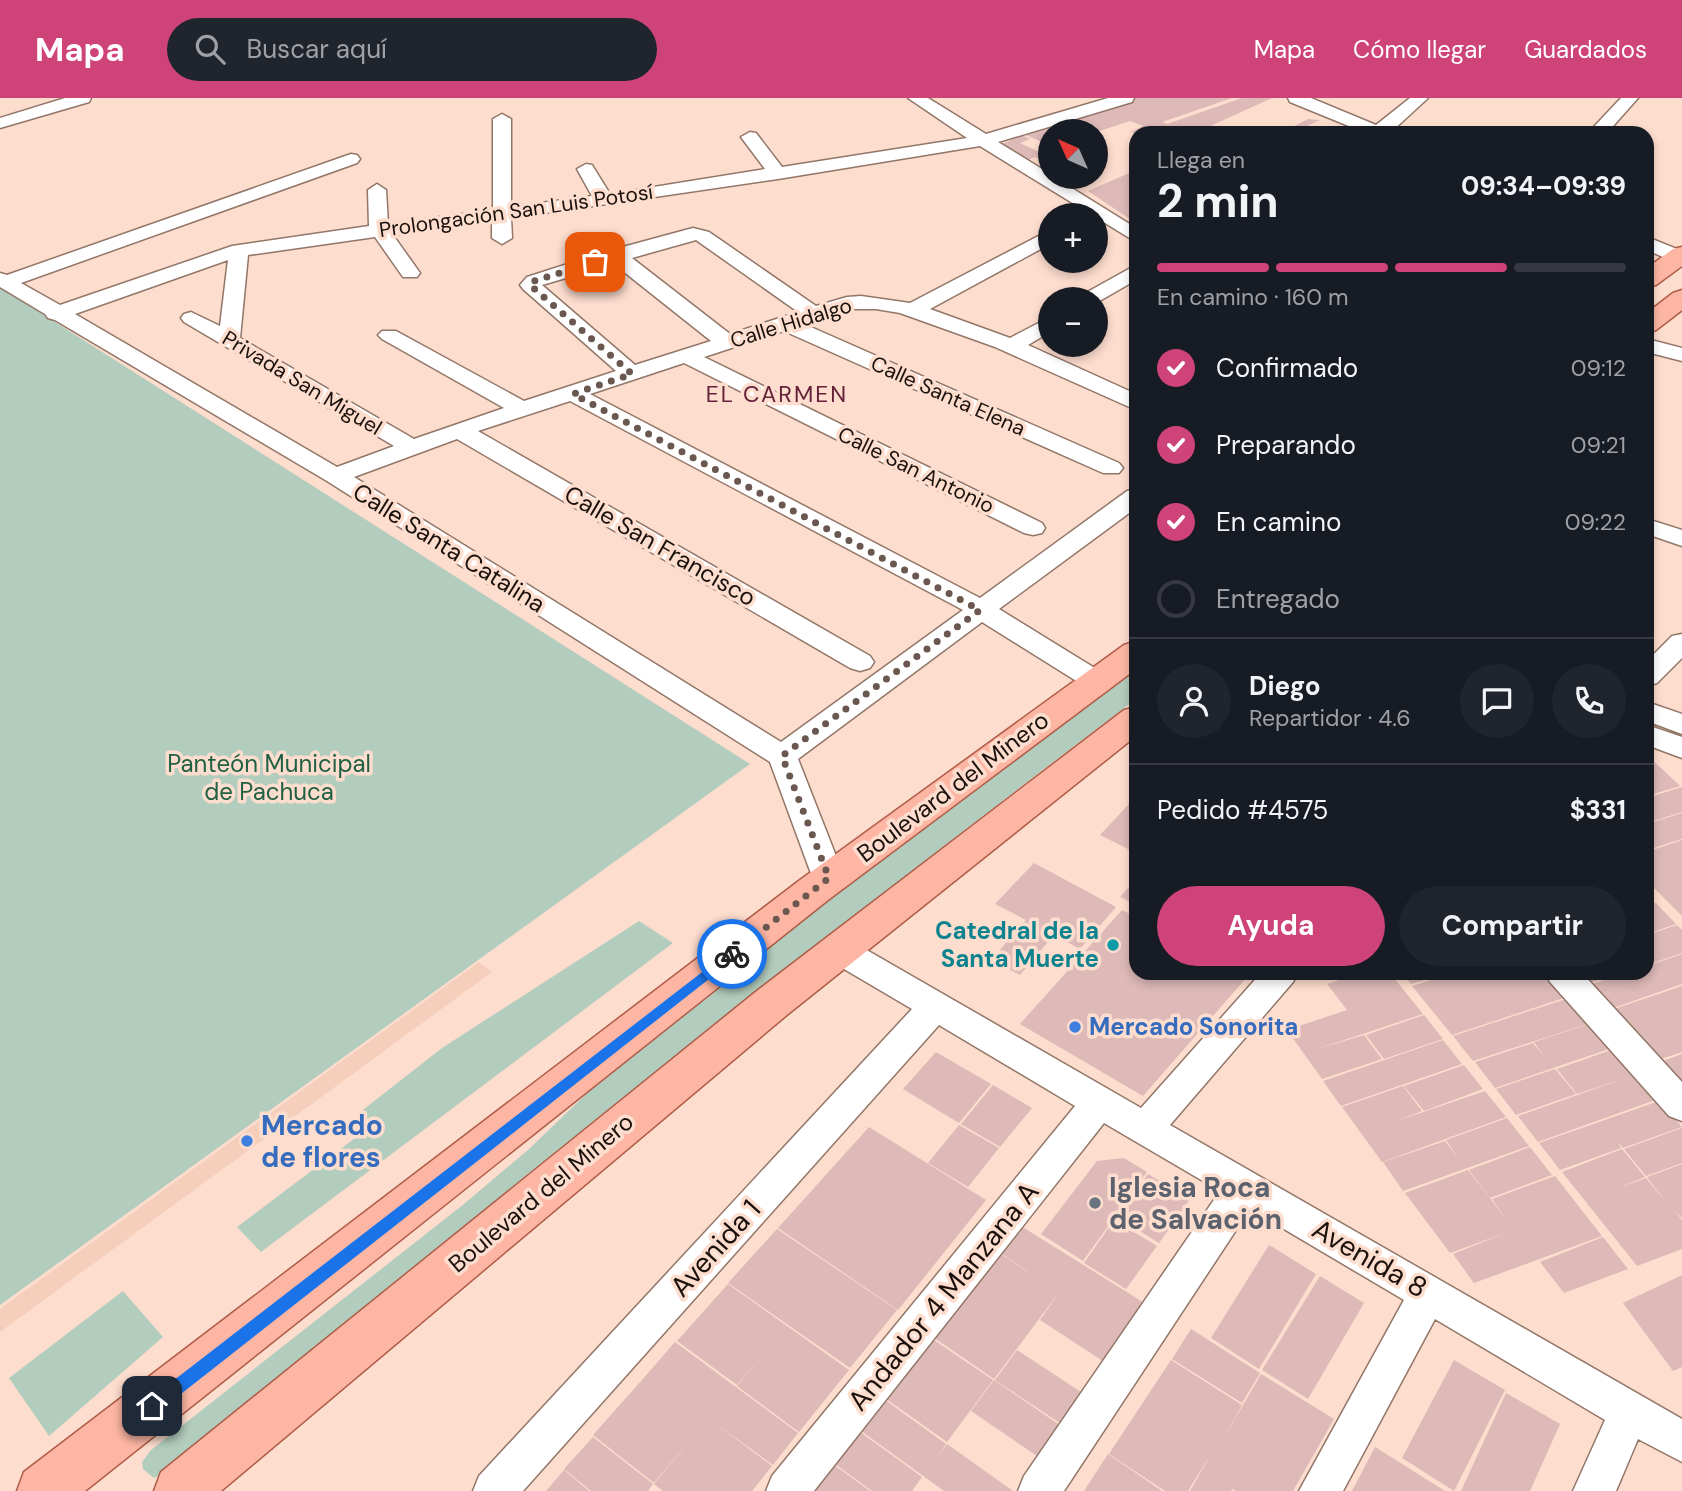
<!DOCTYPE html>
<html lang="es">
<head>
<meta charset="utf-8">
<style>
  :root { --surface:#171b24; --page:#20242c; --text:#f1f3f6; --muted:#9ea1a6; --line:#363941; --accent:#ce4378 }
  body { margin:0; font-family:"DM Sans",sans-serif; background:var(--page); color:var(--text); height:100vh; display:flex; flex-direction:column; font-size:26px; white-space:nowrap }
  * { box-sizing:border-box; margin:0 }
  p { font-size:23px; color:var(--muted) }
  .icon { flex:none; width:38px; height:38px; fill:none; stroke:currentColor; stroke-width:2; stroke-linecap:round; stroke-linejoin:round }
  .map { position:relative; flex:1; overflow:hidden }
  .side { position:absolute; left:1129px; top:28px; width:525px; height:854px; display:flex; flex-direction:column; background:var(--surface); border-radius:21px; box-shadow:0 4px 10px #0003 }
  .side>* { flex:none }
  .needle { width:46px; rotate:315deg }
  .controls { position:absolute; left:1038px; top:21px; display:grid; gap:14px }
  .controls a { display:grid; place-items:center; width:70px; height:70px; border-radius:50%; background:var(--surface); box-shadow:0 4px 10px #0003; font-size:35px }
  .pin { position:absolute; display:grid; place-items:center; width:60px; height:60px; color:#fff; margin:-30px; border-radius:14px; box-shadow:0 4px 10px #0006 }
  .courier { position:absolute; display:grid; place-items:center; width:70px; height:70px; margin:-35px; border:5px solid #1a73e8; border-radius:50%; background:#fff; color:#222; box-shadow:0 2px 9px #0007 }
  .headline em { font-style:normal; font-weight:700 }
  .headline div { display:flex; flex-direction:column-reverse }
  .headline { display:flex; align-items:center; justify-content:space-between; height:119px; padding:0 28px }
  h1 { font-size:46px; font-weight:700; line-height:52px }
  .bar { display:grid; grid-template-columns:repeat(4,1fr); gap:10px 7px; align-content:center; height:84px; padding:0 28px }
  .bar i { height:9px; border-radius:5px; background:var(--line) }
  .bar .current { background:var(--accent) }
  .bar p { grid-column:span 4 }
  .line { display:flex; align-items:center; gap:18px; padding:0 28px; border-top:2px solid var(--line) }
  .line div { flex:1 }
  .round { display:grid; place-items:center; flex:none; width:74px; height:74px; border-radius:37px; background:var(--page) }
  ol { padding:0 28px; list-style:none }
  li { display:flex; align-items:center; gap:21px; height:77px }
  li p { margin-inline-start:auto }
  li .icon { padding:7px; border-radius:50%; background:var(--accent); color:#fff; stroke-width:4 }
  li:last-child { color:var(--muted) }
  li i { width:38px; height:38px; border:4px solid var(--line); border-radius:50% }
  .primary-button { display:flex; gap:14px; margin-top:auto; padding:14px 28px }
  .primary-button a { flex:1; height:80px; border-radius:42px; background:var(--accent); color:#fff; font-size:28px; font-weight:700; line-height:80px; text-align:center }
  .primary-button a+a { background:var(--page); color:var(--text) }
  header { display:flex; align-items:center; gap:42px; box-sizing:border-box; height:98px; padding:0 35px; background:var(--accent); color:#fff }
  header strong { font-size:33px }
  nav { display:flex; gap:38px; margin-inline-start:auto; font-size:24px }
  .search { width:490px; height:63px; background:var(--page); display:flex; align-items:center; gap:18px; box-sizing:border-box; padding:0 24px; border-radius:38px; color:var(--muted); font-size:26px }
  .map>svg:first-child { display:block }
</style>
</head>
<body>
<header>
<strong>Mapa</strong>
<div class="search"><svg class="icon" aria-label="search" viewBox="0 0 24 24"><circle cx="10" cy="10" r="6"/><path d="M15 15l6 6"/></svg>Buscar aquí</div>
<nav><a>Mapa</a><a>Cómo llegar</a><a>Guardados</a></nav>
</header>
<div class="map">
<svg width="1682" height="1393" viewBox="0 0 1682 1393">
  <rect width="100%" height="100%" fill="#fdddce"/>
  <path fill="#f5cebc" d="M479,864L492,874L0,1234V1211Z"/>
  <path fill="#b2ccbd" d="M0,189L750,666L0,1207Z
    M1136,572V601C805,851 485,1112 165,1375L154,1380L143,1371L142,1364L151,1352L464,1106L529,1051L607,976L786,831Z
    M639,823L673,845L261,1154L237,1129L371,1028L359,1015L442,950Z
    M123,1193L163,1239L49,1338L9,1280Z"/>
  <path fill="#ddb9b7" d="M1135,0H1232L1162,24L1167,26L1242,0H1272L1195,35H1135L1131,34L1143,28L1130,23L1096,34L1050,33V48L1022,35L1035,30L1041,33L1052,30L1048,28L1096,11Z
    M1308,21L1320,22L1307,28L1322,35H1281Z
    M1019,36L1030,41L1020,45L1037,53L1050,49V66L1035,59L1022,64L996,48L1012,42L1008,40Z
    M1136,72V125L1088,93Z
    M1096,77L1101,79L1069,93L1045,79Z
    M1647,658L1661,670L1680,688L1647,698Z
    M1682,689V714L1647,725V700Z
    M1129,706L1136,709V755L1100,737Z
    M1682,715V741L1647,752V726Z
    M1682,742V818L1647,783V754Z
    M1034,765L1116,809L1080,851L1054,837L1020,877L991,862L1026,822L995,806Z
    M1136,781V807L1120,799Z
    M1656,805L1676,826L1647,836V808Z
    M1122,812L1136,819V875H1242L1248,878L1143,998L1020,926Z
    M1677,827L1682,832V855L1647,867V837Z
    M1682,856V886L1613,910L1592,886L1625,875H1647V869L1652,874L1647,868Z
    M1361,875H1390L1423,916L1314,952L1364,937L1382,961L1322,981L1287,932L1347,912L1327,886Z
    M1402,875H1446V876L1411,886Z
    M1453,875H1546L1567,899L1452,937L1412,888Z
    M1581,875H1620L1590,885Z
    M1682,888V954L1661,961L1614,911Z
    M1569,900L1590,925L1473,963L1453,938Z
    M1424,917L1443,941L1384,961L1366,937Z
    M1591,925L1612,950L1495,990L1475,964L1533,945L1545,960L1534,944Z
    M1443,942L1462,966L1341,1008L1323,983Z
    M1614,951L1658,1001L1538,1044L1518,1018L1631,978L1577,996L1557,971Z
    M936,954L991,986L959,1025L903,991Z
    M1682,956V984L1663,963Z
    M1464,967L1483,991L1424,1013L1404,988Z
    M1555,971L1576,996L1516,1017L1496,991Z
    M993,987L1032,1010L1000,1049L961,1026Z
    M1403,988L1422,1013L1394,1024L1485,993L1506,1019L1382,1064L1342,1009Z
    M1659,1003L1682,1029L1623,1050L1618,1044L1621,1050L1560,1072L1539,1045Z
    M1507,1020L1529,1048L1403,1093L1383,1064L1445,1043L1459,1061L1446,1042Z
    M959,1027L999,1050L968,1089L928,1065Z
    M869,1029L986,1102L898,1212L778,1130Z
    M1682,1030V1065L1646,1078L1624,1051Z
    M1530,1049L1552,1077L1490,1100L1469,1072Z
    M1622,1051L1645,1079L1616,1091L1646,1080L1666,1104L1647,1079L1682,1066V1120L1673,1111L1682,1122V1151L1637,1168L1562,1074Z
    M1124,1060L1147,1074L1083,1163L1041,1136L1097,1063Z
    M1468,1072L1506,1121L1492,1101L1555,1078L1602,1138L1474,1185L1453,1156L1508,1134L1450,1155L1405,1095Z
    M1148,1076L1190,1101L1159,1145L1117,1119Z
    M1114,1122L1157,1148L1126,1191L1084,1165Z
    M1016,1125L1146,1206L1106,1265L1040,1222L1060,1193L994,1281L930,1237L996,1153L1047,1186L996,1152Z
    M777,1131L897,1212L850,1270L728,1185Z
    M1603,1139L1628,1171L1564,1195L1540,1164Z
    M1269,1147L1316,1176L1259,1271L1211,1240Z
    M1682,1177V1269L1673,1273L1623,1205Z
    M1320,1178L1364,1205L1308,1301L1262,1272Z
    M728,1186L849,1272L799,1334L737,1288L763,1257L737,1287L677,1243Z
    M1191,1231L1260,1275L1242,1305L1172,1261Z
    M928,1238L993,1282L947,1344L882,1298Z
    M675,1244L798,1335L773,1367L708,1320L772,1368L752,1393H663L654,1386L703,1327L654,1385L593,1337L649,1274L660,1283L649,1274Z
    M1017,1252L1084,1296L1063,1327L995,1282Z
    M1171,1262L1242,1307L1224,1340L1261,1276L1334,1321L1293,1393H1236L1232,1391L1231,1393H1190L1212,1354L1188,1393H1165L1109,1356Z
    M1454,1262L1505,1292L1454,1393L1402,1360Z
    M994,1282L1061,1328L1040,1360L971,1313Z
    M1506,1295L1560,1326L1530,1393H1461Z
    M881,1299L946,1346L938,1359L947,1346L1013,1393H944L857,1330Z
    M856,1331L922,1379L912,1393H872L831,1363Z
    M593,1339L653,1386L648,1393H591L564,1371Z
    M1375,1349L1445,1393H1352Z
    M1108,1356L1162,1393H1084Z
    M830,1364L870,1393H808Z
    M564,1372L589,1393H546Z"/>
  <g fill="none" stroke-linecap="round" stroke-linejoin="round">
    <defs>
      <path id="minor" d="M65,0H91L89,4L0,30V20Z
        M908,0H928L986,36L1108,0H1134L1132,4L998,44L1050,76V79H1054L1136,130V144L980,48L778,81L511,120L512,140L502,146L492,140V123L393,137L420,175L417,179H403L375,139L248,157L240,240L414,341L504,310L382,241L378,237L382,233H396L524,303L616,273L523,191L520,187L527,179L608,153L693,130L709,134L816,208L847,199L861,198L910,205L1050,132V146L930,211L1010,240L1050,219V234L1028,247L1136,296V312L995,249L900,215L876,211H849L804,226L1119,365L1123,370L1119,375H1103L784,233L704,259L1042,425L1045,430L1042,435L1033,437L1024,435L684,265L590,296L980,500L1127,393L1136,391V410L999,511L1106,577L1110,583L1106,589L1096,592L1086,589L982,524L798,661L845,781L840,789L829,792L818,789L813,781L770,664L327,383L55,222L48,220L45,216L0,189V175L7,177L351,56L357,57L360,61L357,65L21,185L60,207L232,148L369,128L368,92L377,86L386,92L388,126L493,112V21L502,16L511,21V109L592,98L577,71L586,66L592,67L610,96L765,71L741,39L750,34L756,35L782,69L967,40ZM696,142L798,214L730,236L632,160ZM228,162L220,228L191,214L184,216L181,220L184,224L394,348L337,369L75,216ZM614,166L711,243L635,267L542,187ZM570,303L963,512L781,644L354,379L457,341L850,570L860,573L870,570L874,564L870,558L478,333Z
        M1288,0H1311L1376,27L1410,0H1428L1390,35H1366L1290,4Z
        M1621,0H1638L1607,35H1588Z
        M1647,139L1682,153V164L1672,163L1647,152Z
        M1136,167V182L1096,205V201H1079L1082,197Z
        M1647,241L1682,250V263L1647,254Z
        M1647,421L1682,432V448L1647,436Z
        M1682,536V560L1657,585L1647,588V563L1672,538Z
        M1647,604L1682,616V636L1647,623Z
        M1647,627L1682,639V660L1647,647Z
        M839,840L851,843L1141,1010L1261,875H1298L1293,884L1170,1027L1682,1321V1364L1638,1341L1616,1393H1573L1605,1322L1435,1221L1343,1393H1299L1404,1202L1250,1111L1064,1393H1018L1024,1378L1220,1093L1104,1025L814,1393H766L772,1378L1075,1008L939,927L523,1393H473L479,1378L912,911L827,861L823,852L827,843Z
        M1545,875H1582L1682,984V1023L1669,1018L1550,884Z"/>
      <path id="major" d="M1682,149V168L1656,187L1647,189V170L1673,151Z
        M1682,192V212L1656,232L1647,235V215L1673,195Z
        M1136,543V571L828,802L85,1393H17L24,1374L800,782L1124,547Z
        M1136,609V638L788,916L221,1393H154L161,1374L758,892L1124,612Z"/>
    </defs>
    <use href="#minor" stroke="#927668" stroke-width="3"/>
    <use href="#major" stroke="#af5d48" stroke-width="3"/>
    <use href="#minor" fill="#fff" fill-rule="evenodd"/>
    <use href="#major" fill="#feb6a4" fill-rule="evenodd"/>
  </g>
  <path fill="#1a73e8" d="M732,851L739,856L737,859L158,1314L152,1316L147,1314L144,1308L147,1303Z"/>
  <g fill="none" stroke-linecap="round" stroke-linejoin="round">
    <path stroke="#6a5850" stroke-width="7" stroke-dasharray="0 12.6" d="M595,164L534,183L530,187L632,276L573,296L980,512L782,658L829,780L732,856"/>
  </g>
  <circle fill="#0f9aa8" stroke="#fdddce" stroke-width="2.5" cx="1113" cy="847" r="7"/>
  <g fill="#3f7fe0" stroke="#fdddce" stroke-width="2.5">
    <circle cx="1075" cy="929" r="7"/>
    <circle cx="247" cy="1043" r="7"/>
  </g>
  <circle fill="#6b7280" stroke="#fdddce" stroke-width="2.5" cx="1095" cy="1105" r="7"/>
  <g text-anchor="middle" stroke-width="7" stroke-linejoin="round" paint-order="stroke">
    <g font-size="21" fill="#1b110c" stroke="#fdddce">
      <text transform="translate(516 113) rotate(-8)" y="7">Prolongación San Luis Potosí</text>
      <text transform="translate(791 225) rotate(-17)" y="7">Calle Hidalgo</text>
      <text transform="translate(302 285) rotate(31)" y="7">Privada San Miguel</text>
      <text transform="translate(948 298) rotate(24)" y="7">Calle Santa Elena</text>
      <text transform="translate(916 372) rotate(26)" y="7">Calle San Antonio</text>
    </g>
    <g font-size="23" letter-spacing="2" fill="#642139" stroke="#fdddce">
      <text x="777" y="304">EL CARMEN</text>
    </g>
    <g font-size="24" fill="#1b110c" stroke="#fdddce">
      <text transform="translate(660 448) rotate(30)" y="8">Calle San Francisco</text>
      <text transform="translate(449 450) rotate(32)" y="8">Calle Santa Catalina</text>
      <text transform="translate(953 689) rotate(-37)" y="8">Boulevard del Minero</text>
      <text transform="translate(541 1095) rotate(-40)" y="8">Boulevard del Minero</text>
    </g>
    <g font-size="24" fill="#206043" stroke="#fdddce">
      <text x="269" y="674">Panteón Municipal<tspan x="269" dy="28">de Pachuca</tspan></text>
    </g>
    <g font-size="24" font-weight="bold" fill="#0d838f" stroke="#fdddce" text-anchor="end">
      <text x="1099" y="841">Catedral de la<tspan x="1099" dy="28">Santa Muerte</tspan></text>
    </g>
    <g font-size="24" font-weight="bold" fill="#366cbe" stroke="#fdddce" text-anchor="start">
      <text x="1089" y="937">Mercado Sonorita</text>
    </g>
    <g font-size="28" font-weight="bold" fill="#366cbe" stroke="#fdddce" text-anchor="start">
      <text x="261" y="1037">Mercado<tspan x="261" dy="32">de flores</tspan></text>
    </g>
    <g font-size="28" font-weight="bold" fill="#5b616d" stroke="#fdddce" text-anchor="start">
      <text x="1109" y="1099">Iglesia Roca<tspan x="1109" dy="32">de Salvación</tspan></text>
    </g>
    <g font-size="28" fill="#1b110c" stroke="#fdddce">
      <text transform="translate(715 1150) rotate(-48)" y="10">Avenida 1</text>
      <text transform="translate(1370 1160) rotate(30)" y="10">Avenida 8</text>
      <text transform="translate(943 1198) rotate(-51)" y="10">Andador 4 Manzana A</text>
    </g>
  </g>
</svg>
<div class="controls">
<a><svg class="needle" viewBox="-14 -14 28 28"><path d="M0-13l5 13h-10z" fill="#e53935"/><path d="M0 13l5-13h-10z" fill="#9ea1a6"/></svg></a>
<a>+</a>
<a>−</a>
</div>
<div class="pin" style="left:595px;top:164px;background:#ea580c"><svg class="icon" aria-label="bag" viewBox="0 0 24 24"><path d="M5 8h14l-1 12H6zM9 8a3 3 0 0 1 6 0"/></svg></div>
<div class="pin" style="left:152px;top:1308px;background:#1f2937"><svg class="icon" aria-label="home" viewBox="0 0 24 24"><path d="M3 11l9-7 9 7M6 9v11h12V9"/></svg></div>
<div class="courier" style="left:732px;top:856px"><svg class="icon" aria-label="bike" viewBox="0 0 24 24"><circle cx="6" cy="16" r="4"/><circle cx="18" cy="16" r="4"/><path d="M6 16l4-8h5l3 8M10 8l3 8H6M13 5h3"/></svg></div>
<section class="side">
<div class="headline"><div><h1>2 min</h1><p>Llega en</p></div><em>09:34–09:39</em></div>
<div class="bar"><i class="current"></i><i class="current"></i><i class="current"></i><i></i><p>En camino · 160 m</p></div>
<ol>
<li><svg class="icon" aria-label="check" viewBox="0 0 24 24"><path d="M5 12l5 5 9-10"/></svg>Confirmado<p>09:12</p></li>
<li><svg class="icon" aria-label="check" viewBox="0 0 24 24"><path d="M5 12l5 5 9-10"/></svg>Preparando<p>09:21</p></li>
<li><svg class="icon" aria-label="check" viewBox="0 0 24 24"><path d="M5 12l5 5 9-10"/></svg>En camino<p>09:22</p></li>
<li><i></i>Entregado</li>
</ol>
<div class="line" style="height:126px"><a class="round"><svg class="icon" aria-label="person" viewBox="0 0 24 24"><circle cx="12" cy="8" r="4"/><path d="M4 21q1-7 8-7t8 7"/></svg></a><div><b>Diego</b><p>Repartidor · 4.6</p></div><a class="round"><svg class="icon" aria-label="chat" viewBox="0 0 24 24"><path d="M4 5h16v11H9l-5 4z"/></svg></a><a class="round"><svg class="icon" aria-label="phone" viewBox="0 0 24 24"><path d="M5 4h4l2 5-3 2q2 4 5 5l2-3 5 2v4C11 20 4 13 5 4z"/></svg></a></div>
<div class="line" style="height:91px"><div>Pedido #4575</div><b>$331</b></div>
<div class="primary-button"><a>Ayuda</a><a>Compartir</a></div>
</section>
</div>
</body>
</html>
